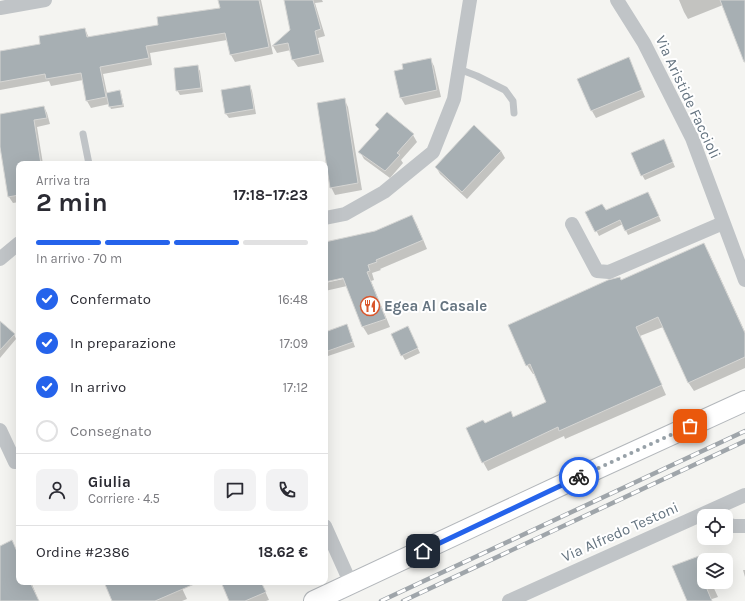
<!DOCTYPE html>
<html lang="it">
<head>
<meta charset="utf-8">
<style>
  :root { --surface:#fff; --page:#f2f2f3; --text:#2b2b33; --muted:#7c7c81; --line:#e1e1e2; --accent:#2563eb }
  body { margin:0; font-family:Karla,sans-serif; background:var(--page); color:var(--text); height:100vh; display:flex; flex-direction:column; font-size:15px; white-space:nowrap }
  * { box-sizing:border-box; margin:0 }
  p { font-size:13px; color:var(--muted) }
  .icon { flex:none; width:22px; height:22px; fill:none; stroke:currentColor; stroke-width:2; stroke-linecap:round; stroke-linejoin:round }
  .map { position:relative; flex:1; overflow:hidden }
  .side { position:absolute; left:16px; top:161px; width:312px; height:424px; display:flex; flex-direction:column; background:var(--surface); border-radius:8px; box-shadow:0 4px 16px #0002 }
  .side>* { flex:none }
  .fabs { position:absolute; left:697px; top:509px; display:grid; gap:8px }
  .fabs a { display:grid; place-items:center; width:36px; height:36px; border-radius:8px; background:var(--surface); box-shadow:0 4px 16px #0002; font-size:20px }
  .pin { position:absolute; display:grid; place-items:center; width:34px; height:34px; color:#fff; margin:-17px; border-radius:8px; box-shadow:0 2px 6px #0006 }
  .courier { position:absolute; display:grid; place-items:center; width:40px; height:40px; margin:-20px; border:3px solid #2563eb; border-radius:50%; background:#fff; color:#222; box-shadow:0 1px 5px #0007 }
  .overview em { font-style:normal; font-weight:700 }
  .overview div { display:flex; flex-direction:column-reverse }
  .overview { display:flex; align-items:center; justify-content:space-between; height:68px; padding:0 20px }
  h1 { font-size:26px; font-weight:700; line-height:30px }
  .bar { display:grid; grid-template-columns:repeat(4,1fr); gap:6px 4px; align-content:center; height:48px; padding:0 20px }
  .bar i { height:5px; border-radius:3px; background:var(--line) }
  .bar .current { background:var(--accent) }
  .bar p { grid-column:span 4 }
  .line { display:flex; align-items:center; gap:10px; padding:0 20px; border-top:1px solid var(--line) }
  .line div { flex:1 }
  .round { display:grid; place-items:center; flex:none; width:42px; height:42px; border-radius:8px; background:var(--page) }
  ol { padding:0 20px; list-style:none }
  li { display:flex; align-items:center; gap:12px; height:44px }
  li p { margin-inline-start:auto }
  li .icon { padding:4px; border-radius:50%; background:var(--accent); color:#fff; stroke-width:4 }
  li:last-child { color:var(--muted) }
  li i { width:22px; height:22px; border:2px solid var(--line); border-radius:50% }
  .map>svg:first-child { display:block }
</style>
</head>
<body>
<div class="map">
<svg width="745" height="601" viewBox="0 0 745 601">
  <rect width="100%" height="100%" fill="#f4f4f1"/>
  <path fill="#0003" d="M219,0H261L273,54L235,62L231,55L227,40L150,53L152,65L103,74L107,93L120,91L121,93L124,107L111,109L109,104L91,108L87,101L83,80L51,86L49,81L0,90V52L41,44L85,29L89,38L159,25L221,8Z
    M290,0H322L323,2L315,3L325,36L318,38L324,62L298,67L293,60L291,50L277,53L273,46L291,30Z
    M679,0H733L745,13V54L723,5L688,19L684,12Z
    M430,59L434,66L441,97L405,105L401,98Z
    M197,66L200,71L203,92L180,95L177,90Z
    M632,66L645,97L596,118L592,111L578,79Z
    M250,86L252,91L256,114L229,118L226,114Z
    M344,99L348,107L362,190L335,195L331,187Z
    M44,107L47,113L50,124L37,127L43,164H19V202L13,203L9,197L0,141V115Z
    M377,125L413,135L417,142L401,160L403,163L390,178L364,159L360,152L380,130Z
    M666,145L675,167L645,180L642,175Z
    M501,151L505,158L467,199L440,174L436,167Z
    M651,198L661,221L628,235L623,224L599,236L587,212H606Z
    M412,216L417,225L427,249L380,269L381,270L372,273L374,280L371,281L390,327L368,335L363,327L347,286L325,291V283L348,278L347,276L325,281V243L375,232Z
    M704,244L709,253L745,332V368L694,391L688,382L663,327L640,336L666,395L565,439L564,436L488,471L483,462L485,424L513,418L548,402L535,374H533L527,365Z
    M0,322L14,334L16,339L0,358Z
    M347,325L349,330L355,347L325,357V333Z
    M410,332L420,353L405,360L402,355Z
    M19,413V422L17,414Z
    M12,542L19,555V582H31L39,601H0V547Z
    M699,557L704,567V582H711L718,597L712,599V601H688Z
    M743,570H745V577Z
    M105,582H179L187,599L182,601H113Z
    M222,582H261L269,600L266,601H230Z"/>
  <path fill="#a7afb3" stroke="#d6d6d4" d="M218,0H259L269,47L230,55L225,33L146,46L149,58L100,67L106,97L86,101L81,73L46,79L45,74L0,82V51L40,44L39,36L85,28L87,37L158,25L157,17L220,8Z
    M284,0H313L321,29L315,31L320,54L292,60L288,43L272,46L290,30Z
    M720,0H745V62H744Z
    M629,57L642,90L591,111L577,79Z
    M431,58L437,90L400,98L394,71L403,69L402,64Z
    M198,65L201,88L176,91L174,68Z
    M250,85L254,109L225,114L221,90Z
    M120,90L123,105L109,107L106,93Z
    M345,98L358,183L330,188L317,103Z
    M44,106L47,118L34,120L41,164H19V195L8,197L0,147V114Z
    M387,112L414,134L397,153L400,155L385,171L358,152L379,129L375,125Z
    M474,125L501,151L462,192L435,167Z
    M664,139L673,162L641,176L631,153Z
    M648,192L659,216L625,231L620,220L595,232L585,212L602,204L606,210Z
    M412,215L423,240L376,260L377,262L368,265L370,271L367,272L386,319L362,327L343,278L325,282V242L375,231Z
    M704,243L745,333V357L688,383L658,317L636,327L662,385L559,431L558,427L482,463L466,428L483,420L485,423L511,411L513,417L546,402L530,364L526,366L508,325L608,280L620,277L621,280Z
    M0,321L15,334L0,350Z
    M347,324L353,342L325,352V332Z
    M408,326L418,348L401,356L391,334Z
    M12,540L19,556V582H30L39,601H0V546Z
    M699,556L704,567V582L712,601H687L672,566Z
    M104,582H199L155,601H112Z
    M221,582H261L266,592L245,601H229Z"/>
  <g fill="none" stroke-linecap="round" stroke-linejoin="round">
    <defs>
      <path id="secondary" d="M314,601L566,483L745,401"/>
    </defs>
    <use href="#secondary" stroke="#b3b7bb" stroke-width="22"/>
    <path stroke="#c0c4c7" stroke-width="7" d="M459,69L477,76L505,90L513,101L514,113
      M83,134L89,164"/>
    <path stroke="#c0c4c7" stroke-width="14" d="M617,0L644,43L692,138L745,280
      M0,8L45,0
      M325,218L345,214L384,192L433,152L454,99L470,0
      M572,224L597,271L609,272L723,223
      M0,259L19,243
      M0,430L15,462L19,461
      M726,524L734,526H745
      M325,526L351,584
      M509,601L745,495"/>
    <use href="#secondary" stroke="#fff" stroke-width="20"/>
    <defs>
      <path id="rail" d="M381,601L745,431
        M403,601L745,441"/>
    </defs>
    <use href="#rail" stroke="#9fa5aa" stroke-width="4.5"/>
    <use href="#rail" stroke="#fff" stroke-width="3" stroke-dasharray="9" stroke-linecap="butt"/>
  </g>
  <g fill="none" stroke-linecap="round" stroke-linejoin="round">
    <path stroke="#97a1a8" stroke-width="4" stroke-dasharray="0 7.2" d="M579,477L690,426"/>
    <path stroke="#2563eb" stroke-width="5" d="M423,551L579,477"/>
  </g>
  <defs>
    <symbol id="restaurant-ring" viewBox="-11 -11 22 22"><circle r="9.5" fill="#fff" stroke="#d9562c" stroke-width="1.5"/><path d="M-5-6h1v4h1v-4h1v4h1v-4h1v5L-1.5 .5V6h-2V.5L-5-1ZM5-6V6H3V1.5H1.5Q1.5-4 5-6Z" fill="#d9562c"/></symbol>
  </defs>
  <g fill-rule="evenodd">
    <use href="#restaurant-ring" x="359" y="295" width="22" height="22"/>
  </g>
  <g text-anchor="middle" stroke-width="4" stroke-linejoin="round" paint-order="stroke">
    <g font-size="15" fill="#657480" stroke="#fff">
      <text transform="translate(688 97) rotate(65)" y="5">Via Aristide Faccioli</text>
      <text transform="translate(620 532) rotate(-24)" y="5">Via Alfredo Testoni</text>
    </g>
    <g font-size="15" font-weight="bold" fill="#657480" stroke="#fff" text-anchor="start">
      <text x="384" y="311">Egea Al Casale</text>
    </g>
  </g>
</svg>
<div class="fabs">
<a><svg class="icon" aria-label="locate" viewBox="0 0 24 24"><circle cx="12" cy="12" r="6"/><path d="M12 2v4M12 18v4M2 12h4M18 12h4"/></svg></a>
<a><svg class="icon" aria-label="layers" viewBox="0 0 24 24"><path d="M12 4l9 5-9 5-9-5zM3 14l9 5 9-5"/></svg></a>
</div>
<div class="pin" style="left:690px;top:426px;background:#ea580c"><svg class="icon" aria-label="bag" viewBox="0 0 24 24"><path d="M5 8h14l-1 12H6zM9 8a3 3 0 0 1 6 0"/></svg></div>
<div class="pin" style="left:423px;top:551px;background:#1f2937"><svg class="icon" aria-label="home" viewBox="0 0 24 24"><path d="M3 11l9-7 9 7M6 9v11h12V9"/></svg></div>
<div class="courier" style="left:579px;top:477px"><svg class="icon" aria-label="bike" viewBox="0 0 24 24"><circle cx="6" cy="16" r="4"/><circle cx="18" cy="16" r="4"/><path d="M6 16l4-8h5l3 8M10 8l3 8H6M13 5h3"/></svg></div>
<section class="side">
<div class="overview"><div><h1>2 min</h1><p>Arriva tra</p></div><em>17:18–17:23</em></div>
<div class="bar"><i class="current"></i><i class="current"></i><i class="current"></i><i></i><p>In arrivo · 70 m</p></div>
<ol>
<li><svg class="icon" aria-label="check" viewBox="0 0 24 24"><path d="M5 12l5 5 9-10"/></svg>Confermato<p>16:48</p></li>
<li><svg class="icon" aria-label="check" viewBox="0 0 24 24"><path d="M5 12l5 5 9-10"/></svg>In preparazione<p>17:09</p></li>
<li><svg class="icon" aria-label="check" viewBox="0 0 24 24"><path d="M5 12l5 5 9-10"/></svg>In arrivo<p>17:12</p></li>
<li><i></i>Consegnato</li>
</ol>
<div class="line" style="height:72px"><a class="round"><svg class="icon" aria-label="person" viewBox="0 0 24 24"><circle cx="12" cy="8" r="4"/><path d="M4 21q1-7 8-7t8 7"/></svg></a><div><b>Giulia</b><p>Corriere · 4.5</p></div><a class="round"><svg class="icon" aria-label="chat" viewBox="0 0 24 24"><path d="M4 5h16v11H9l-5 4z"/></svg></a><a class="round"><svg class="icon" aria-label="phone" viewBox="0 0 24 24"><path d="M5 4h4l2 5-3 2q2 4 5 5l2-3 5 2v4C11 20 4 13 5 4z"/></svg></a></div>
<div class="line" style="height:52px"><div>Ordine #2386</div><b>18.62 €</b></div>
</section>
</div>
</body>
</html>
